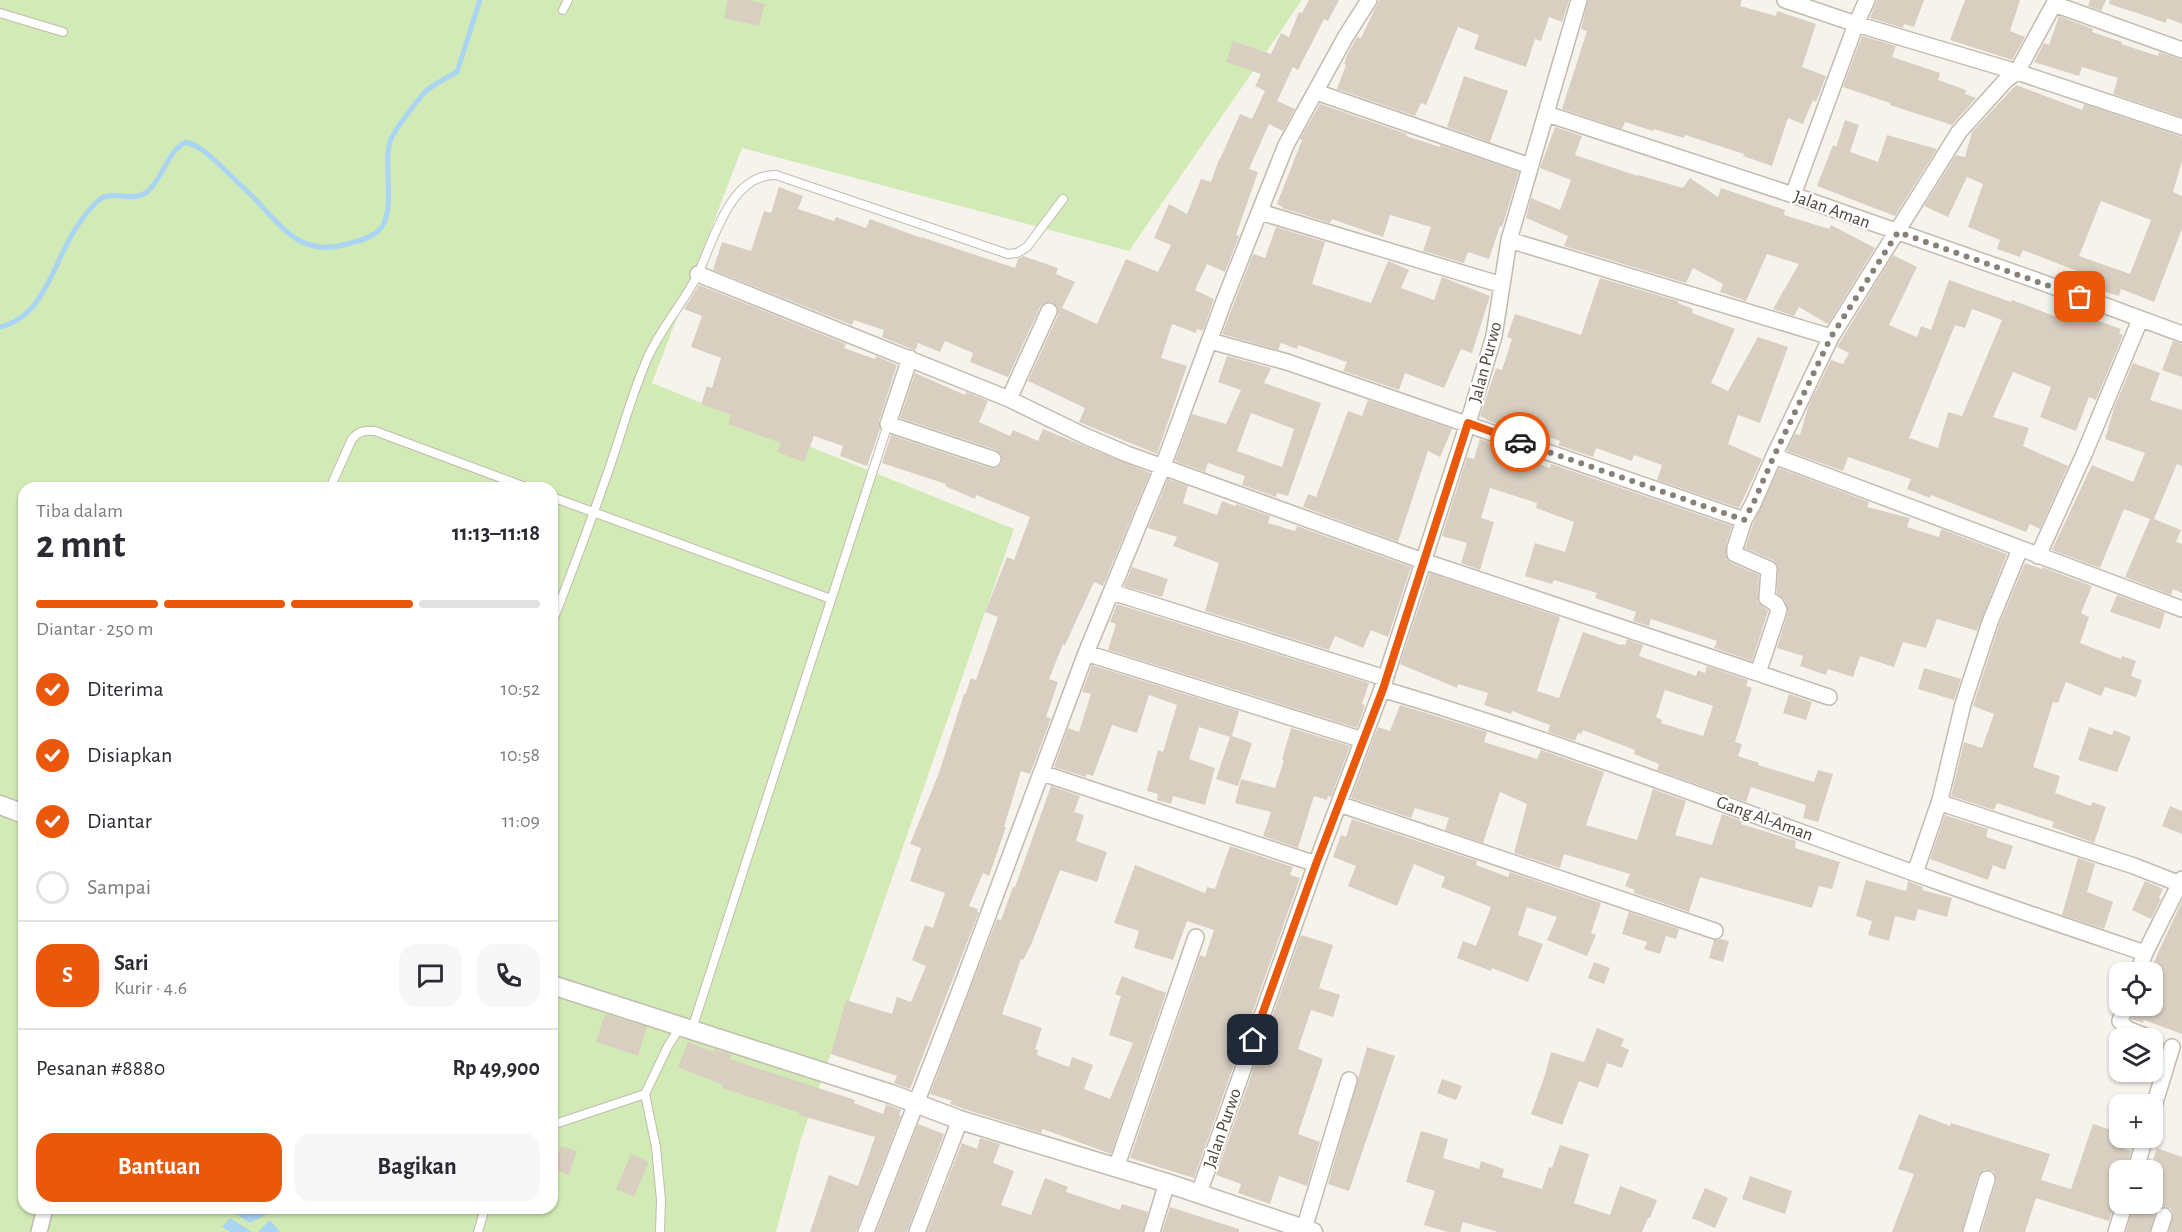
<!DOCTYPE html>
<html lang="id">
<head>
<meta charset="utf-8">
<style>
  :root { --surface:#fff; --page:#f7f7f7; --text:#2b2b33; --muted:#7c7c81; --line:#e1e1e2; --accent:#ea580c }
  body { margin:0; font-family:"Alegreya Sans",sans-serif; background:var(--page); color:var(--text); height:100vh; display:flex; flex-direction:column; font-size:22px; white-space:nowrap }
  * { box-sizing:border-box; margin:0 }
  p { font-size:20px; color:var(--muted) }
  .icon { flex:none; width:33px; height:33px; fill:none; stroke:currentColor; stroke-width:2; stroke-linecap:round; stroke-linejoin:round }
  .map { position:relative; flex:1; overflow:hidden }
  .panel { position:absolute; left:18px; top:482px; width:540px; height:732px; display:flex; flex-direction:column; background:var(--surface); border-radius:18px; box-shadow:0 2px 4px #0004 }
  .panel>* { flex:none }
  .tools { position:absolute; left:2109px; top:962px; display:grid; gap:12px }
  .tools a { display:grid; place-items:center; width:54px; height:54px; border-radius:12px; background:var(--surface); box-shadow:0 2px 4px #0004; font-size:30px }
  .pin { position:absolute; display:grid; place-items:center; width:51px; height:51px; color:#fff; margin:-26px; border-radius:12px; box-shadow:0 3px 9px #0006 }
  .courier { position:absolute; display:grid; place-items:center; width:60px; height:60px; margin:-30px; border:4px solid #ea580c; border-radius:50%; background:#fff; color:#222; box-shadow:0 2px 8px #0007 }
  .summary em { font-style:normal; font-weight:600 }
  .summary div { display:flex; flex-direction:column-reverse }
  .summary { display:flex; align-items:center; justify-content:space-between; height:102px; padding:0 18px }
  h1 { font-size:39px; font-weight:600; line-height:45px }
  .bar { display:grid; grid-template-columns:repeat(4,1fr); gap:9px 6px; align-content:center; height:72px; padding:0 18px }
  .bar i { height:8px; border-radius:4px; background:var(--line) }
  .bar .current { background:var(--accent) }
  .bar p { grid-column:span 4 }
  .line { display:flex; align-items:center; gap:15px; padding:0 18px; border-top:2px solid var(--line) }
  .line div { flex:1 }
  .round { display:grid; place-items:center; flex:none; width:63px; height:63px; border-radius:18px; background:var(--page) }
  ol { padding:0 18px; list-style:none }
  li { display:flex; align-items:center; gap:18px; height:66px }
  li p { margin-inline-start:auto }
  li .icon { padding:6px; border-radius:50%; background:var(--accent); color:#fff; stroke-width:4 }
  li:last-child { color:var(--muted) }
  li i { width:33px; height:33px; border:3px solid var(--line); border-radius:50% }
  .action { display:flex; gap:12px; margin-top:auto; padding:12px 18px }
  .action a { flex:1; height:69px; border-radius:18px; background:var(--accent); color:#fff; font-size:24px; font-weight:600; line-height:69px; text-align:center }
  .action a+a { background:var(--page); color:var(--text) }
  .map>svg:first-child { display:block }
</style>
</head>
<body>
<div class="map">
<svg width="2182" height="1232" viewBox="0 0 2182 1232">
  <rect width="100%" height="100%" fill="#f6f3ec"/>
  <path fill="#d2eab5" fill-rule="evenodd" d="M0,0H1302L1129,251L742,148L652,383L1014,529L801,1139L776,1232H0ZM24,488H552V1208H24Z"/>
  <path fill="#a9d4f2" d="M208,1208H270L269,1213L250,1223L234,1213H215Z
    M230,1218L252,1232H231L222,1227Z
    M270,1220L280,1232H258Z"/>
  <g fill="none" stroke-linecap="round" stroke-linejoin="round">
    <path stroke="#a9d4f2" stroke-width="5" d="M0,327C44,316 52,267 73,233C80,221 89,209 99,200C111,189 133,203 147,192C163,179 167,151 186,142C202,147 208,155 220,165C232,177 244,188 256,200C284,230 303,257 347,244C358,241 368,239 377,232C399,215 381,163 391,139C394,131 419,98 426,91C434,84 447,78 457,72L480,0"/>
  </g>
  <path fill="#d8cfc1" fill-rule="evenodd" d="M728,0H748L765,4L759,26L724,18Z
    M1309,0H1339L1328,21L1324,19L1298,70L1293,67L1277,101L1295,109L1283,131L1269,124L1249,169L1258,172L1236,235L1239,236L1225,272L1207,264L1195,290L1214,299L1203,331L1197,329L1196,333L1172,324L1161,358L1187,366L1157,454L1079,422L1085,408L1028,381L1058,315L1057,306L1052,302L1044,303L1040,307L1008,377L970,362L973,353L945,341L940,352L918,343L916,350L909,348L882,337L884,330L854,320L852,325L713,270L722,242L751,251L764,211L771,213L779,187L803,196L798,209L834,221L836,217L866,228L870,219L921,238V237L1015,268L1018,259L1023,256L1058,268L1056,274L1075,282L1062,308L1097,324L1126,259L1158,272L1171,245L1154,238L1169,204L1187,214L1201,179L1211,182L1219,159H1220L1240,114L1252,119L1265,91L1255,86L1261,74L1226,62L1233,41L1271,54L1281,33L1289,37L1299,12L1302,13Z
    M1379,0H1569L1562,22L1549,17L1541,41L1535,39L1526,67L1474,49L1479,35L1458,27L1426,105L1421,103L1415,116L1337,89L1346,65L1344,64L1347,55L1357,37L1361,38Z
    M1588,0H1742L1740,6L1776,16L1777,11L1816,24L1802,67L1826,76L1816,102L1813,100L1803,124L1788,118L1772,166L1743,156L1744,154L1685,135L1684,138L1654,129L1653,131L1625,122L1622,129L1562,109L1587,31L1581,29Z
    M1877,0H1924L1914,27L1904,24L1903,28L1870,18Z
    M1965,0H2020L2010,31L2025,37L2012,60L1950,40Z
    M2090,0H2106L2101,11L2088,6Z
    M2110,0H2182V24L2167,18L2166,23L2143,15L2109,4Z
    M2059,16L2093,29L2092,32L2122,42L2121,44L2158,56L2159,52L2182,60V117L2113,94L2118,78L2082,67L2079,76L2034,62L2044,43L2049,45Z
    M1862,36L1896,46L1892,57L1940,73L1938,80L1966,90L1965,94L1976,98L1952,125L1890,105V103L1843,87Z
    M1464,76L1508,91L1490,142L1447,127Z
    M2016,85L2082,110L2084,104L2182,137V161L2173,192L2182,196V229L2154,302L2121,289L2119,296L2102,291L2101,294L2075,284L2080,272L2023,250L2020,257L1997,249L2000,240L1968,227L1983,184L1967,177L1948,217L1924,206L1956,155L1965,157L1972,132ZM2101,201L2151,220L2130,274L2079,256Z
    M1320,104L1407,134L1406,136L1440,147V145L1519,172L1502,227L1500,226L1489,259L1468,252L1464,263L1423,251L1431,227L1390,215L1383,237L1332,219L1330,223L1282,208L1283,207L1277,204L1302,140L1300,139Z
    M1845,120L1859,125L1850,152L1878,162L1887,135L1937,149L1895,216L1817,186L1833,145L1836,147Z
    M1555,127L1582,136L1575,155L1638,176V175L1683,188L1690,178L1718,197L1721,188L1785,210L1784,215L1829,229L1831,225L1875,248L1828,324L1799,307L1794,316L1773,309L1799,264L1767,254L1746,301L1720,292L1723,284L1693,268L1686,283L1564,246L1568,236L1526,218L1531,198L1560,210L1571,180L1540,168Z
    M1276,227L1325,242L1312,284L1371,303L1388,261L1409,270L1401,288L1434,300L1442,277L1490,296L1472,353L1461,349L1444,388L1405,373L1399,390L1343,371L1347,362L1298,345L1297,349L1281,343L1278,350L1222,334L1253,254L1265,258Z
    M1893,255L1917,267L1889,325L1917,337L1921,326L1931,330L1949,280L2011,302L2012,300L2057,317L2062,301L2069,303L2095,312L2093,319L2121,329L2119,333L2123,335L2096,400L2089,397L2076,431L2040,417L2051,387L2013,372L1993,417L2029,428L2023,446L2068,466L2040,529L2030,524L2026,532L1931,495L1930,498L1907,489L1911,479L1848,457L1843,471L1787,451L1795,434L1800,435L1808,407L1831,360L1843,364L1849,353L1837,347ZM1972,309L2002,320L1962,416L1948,412L1938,448L1909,438L1955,325L1965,328Z
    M1600,278L1678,301V303L1693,309L1692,313L1735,329L1711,383L1728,391L1758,337L1788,347L1760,423L1738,415L1728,444L1762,459L1739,508L1657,480L1662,465L1634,455L1632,461L1596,448L1593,457L1558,445L1560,441L1524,428L1523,433L1486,420V419L1480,416L1496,368L1502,370L1512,339L1507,337L1515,314L1581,335Z
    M699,285L846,344L844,348L875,359L876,356L897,365L879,421L880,429L867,466L840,456L843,446L814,436L804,462L777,452L781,443L728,424L731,415L701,404L707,386L712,388L721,358L691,347L702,316L684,309Z
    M2173,341L2182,344V377L2162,370Z
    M1227,356L1271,368L1264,383L1321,403L1288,496L1277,493L1276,497L1242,485L1245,476L1208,463L1205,472L1175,461L1192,414L1226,424L1241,390L1218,382ZM1251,413L1294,429L1282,467L1237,451Z
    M2133,363L2160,373L2150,400L2182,410V466L2177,464L2154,519L2181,530L2176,542L2182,544V593L2173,589L2171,595L2125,577L2150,519L2124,509L2100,568L2052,550L2092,465L2133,482L2145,453L2105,439L2114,408Z
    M915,373L965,395L966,392L988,401L979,422L1010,436L1013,430L1038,441L1043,429L1150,473L1103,586L1094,582L1065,645L1063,644L1049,679L1058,682L1046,717L1051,718L1050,721L1030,774L1021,771L1004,827H1006L989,876L983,873L969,906L978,909L977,912H979L910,1089L894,1083L897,1076L831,1054L846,1000L892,1014L897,997L911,1002L926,966L912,960L925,925L933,928L945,893L910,881L921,848L910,844L939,773L964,694L965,695L971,678L976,680L998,617L985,612L1007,557L1014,560L1030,517L976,495L975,499L945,486L946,484L882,463L891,435L990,468H996L1002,463V456L996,450L900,418Z
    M1368,400L1452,429L1440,457L1428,451L1398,542L1303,507L1308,494L1316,497L1348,411L1362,416Z
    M1480,439L1516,452L1515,456L1550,468L1551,464L1732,526L1726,545L1727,559L1731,563L1759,575L1758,602L1768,611L1752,661L1714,648L1717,641L1651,619L1649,626L1633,621L1636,612L1595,598L1597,593L1554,580L1552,584L1525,576L1535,543L1565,552L1574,522L1536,508L1537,503L1490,488L1481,518L1494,522L1480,570L1461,563L1467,543L1442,536L1467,457L1474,459Z
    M1779,468L1869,502L1867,507L1910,518L1907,527L1939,537L1941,529L2007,554L1977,631L1937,619L1926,648L1903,642L1894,667L1860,656L1853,677L1828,669L1826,675L1800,666L1803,656L1777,648L1788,612L1785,600L1777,593L1778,565L1773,560L1745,548L1753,524Z
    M1168,479L1188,486L1183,503L1217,515L1222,501L1235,506L1236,504L1270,516L1268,523L1295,531L1297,526L1411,567L1388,637L1371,630L1363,648L1335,636L1329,650L1205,611L1219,563L1173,546L1177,537L1148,528Z
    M2025,563L2042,569V567L2092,586L2081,613L2089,617L2080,643L2121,659L2122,656L2136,661L2131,676L2142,680L2136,697L2105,687L2101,696L2066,682L2058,703L2053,702L2033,767L2060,776L2055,793L2091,806L2092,802L2106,807L2094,843L2052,827L2054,822L1997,803L1994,810L1951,796L1964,742L1982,748L1994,714L1973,706L1999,625Z
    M1132,567L1168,579L1162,597L1124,586Z
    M1430,573L1560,617L1537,691L1559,698L1583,632L1621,645L1622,644L1625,645L1627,639L1643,645L1639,656L1696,676L1698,670L1705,673L1707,666L1748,680L1746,686L1752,688L1735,742L1742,744L1738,756L1759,763L1758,765L1814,782L1818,770L1833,774L1818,822L1803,818L1806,805L1751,787L1746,802L1657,770L1659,764L1634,754L1635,750L1583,730L1581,734L1578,733L1575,741L1548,732L1550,725L1512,711L1511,714L1484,705L1488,693L1458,684L1457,688L1400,664ZM1665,690L1713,706L1703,736L1661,723L1662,720L1656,717Z
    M2117,595L2165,613L2160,629L2110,612Z
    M1117,604L1369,683L1362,704L1365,705L1357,728L1108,650L1116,624L1110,622Z
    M1092,665L1239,711L1232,736L1252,743L1238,786L1216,779L1230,737L1199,727L1189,759L1215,768L1205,805L1173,796L1171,804L1157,800L1158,794L1147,791L1158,750L1163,752L1177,705L1149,695L1137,733L1112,725L1093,776L1087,774L1086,777L1054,767L1068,728L1079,732L1091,694L1082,692Z
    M1924,668L1961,679L1954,700L1918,689Z
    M1789,694L1812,702L1806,720L1783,713Z
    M1400,705L1487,732L1484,742L1537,759L1541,750L1604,772L1586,825L1637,840L1653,789L1686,801L1675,835L1712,845L1722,814L1742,821L1741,824L1796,841L1795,848L1840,862L1832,889L1819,886L1812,908L1700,877L1689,912L1634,893L1635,890L1625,886L1630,874L1564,854L1560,868L1514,853L1527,804L1500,792L1483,843L1445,830L1449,818L1415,808L1411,818L1351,798L1378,727L1390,731Z
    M2089,727L2112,735L2114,730L2131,737L2117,772L2078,760Z
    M1291,728L1350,746L1331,797L1328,796L1327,800L1314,796L1298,848L1263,836L1271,812L1235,803L1241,779L1275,788L1284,760H1282Z
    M1051,786L1080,796L1074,812L1084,815L1076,841L1107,852L1097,882L1060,870L1031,945L1023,960L1021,959L1002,1014L1042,1028L1035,1049L1038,1050L1037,1055L1069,1067L1072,1057L1093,1065L1084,1089L1110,1099L1133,1043L1109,1035L1121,996L1115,994L1122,976L1166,993L1111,1154L1043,1129L1041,1133L964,1109L950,1104L952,1101L930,1094L997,919L1001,920L1013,887H1015Z
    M2170,806L2182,811V834L2162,826Z
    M1945,815L1988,829L1986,837L2013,846L2005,870L1993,865L1988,880L1930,859Z
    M1352,819L1477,861L1476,865L1508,877L1510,872L1601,903L1591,933L1596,935L1587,956L1547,940L1557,917L1527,907L1518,935L1543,944L1528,982L1492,968L1491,971L1457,958L1463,941L1476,946L1491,907L1441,887L1445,877L1414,864L1397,906L1348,886L1356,866L1333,857L1341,835L1346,837Z
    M1230,846L1293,867L1290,875L1300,878L1194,1178L1130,1158L1200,955L1205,957L1214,930L1187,921L1173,960L1134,948L1139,931L1114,923L1135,865L1205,893L1207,887L1215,889Z
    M2078,858L2095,864L2087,892L2113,902L2104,929L2062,915Z
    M1866,880L1906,891L1908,881L1923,887L1922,890L1952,898L1947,917L1918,909L1915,921L1895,916L1889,941L1868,935L1872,921L1856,916Z
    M2145,881L2163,889L2159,898L2161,899L2151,919L2132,910Z
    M2182,901V1034L2144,1020L2143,1023L2131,1019L2136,1005H2152V966Z
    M1629,912L1679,929L1676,939L1666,936L1660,954L1644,949L1647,942L1622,934Z
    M1301,935L1333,945L1319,988L1340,995L1333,1017L1311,1010L1298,1049L1323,1059L1298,1134L1320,1142L1307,1186L1279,1176L1270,1204L1238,1193L1241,1184L1216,1175Z
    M1721,939L1729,941L1723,962L1709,958L1714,940Z
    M1594,962L1610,968L1604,984L1588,978Z
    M605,1014L647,1027L638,1056L596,1042Z
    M1597,1028L1624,1039L1621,1046L1629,1050L1622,1068L1607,1063L1598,1088L1579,1081L1562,1125L1531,1114L1545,1075L1551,1052L1584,1062Z
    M688,1042L713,1052L714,1049L732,1055L730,1059L855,1100L854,1103L883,1114L886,1104L901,1110L899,1115L901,1116L856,1232H810L829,1175L858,1186L875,1137L799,1115L800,1113L722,1088L723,1085L678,1067Z
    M1367,1047L1395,1056L1349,1191L1328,1184Z
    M1442,1079L1462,1086L1456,1100L1437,1093Z
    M1919,1114L1950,1126L1951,1123L2050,1154L2041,1180L2071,1189L2093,1124L2120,1133V1137H2128L2124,1149L2131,1151L2127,1170H2120V1195L2116,1200L2109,1221L2036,1198L2025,1232H1981L1996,1181L1994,1172L1985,1169L1978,1176L1962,1232H1892L1914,1174L1898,1169Z
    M918,1124L944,1134L907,1232H876Z
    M1421,1131L1448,1139L1443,1158L1479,1169L1481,1161L1504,1169L1502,1177L1542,1189L1549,1167L1552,1168L1560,1145L1589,1154L1574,1203L1610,1215L1620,1186L1657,1200L1650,1218H1648L1642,1232H1498L1463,1222L1460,1232H1448L1424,1225L1435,1191L1406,1182Z
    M980,1138L1000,1144L993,1163L1014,1171L1001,1205L1031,1215L1045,1178L1068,1187L1066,1192L1120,1210L1122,1204L1148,1212L1143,1232H927L962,1143L977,1149Z
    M561,1146L577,1151L569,1175L553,1169Z
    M2157,1148L2182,1157V1232H2169L2173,1213L2171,1209L2162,1206L2155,1213L2150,1232H2126L2134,1203H2152V1170H2146L2149,1158L2153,1160Z
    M631,1154L649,1162L634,1197L616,1189Z
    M1750,1176L1792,1191L1785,1214L1742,1199Z
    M1705,1188L1728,1198L1715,1228L1692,1218Z
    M1170,1207L1239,1229V1232H1162Z"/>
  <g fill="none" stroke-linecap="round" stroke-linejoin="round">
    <defs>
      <path id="service" d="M563,10L568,0
        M0,13L63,32
        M330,488L352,439C359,431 365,430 375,431L528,488
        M552,497L831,599
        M552,623C572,572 591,521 609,469C622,432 632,393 648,357C661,328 682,305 697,276C713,243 729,174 776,175L1008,254L1017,253L1027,247L1063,199
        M692,1029L888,424
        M552,1125L645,1094
        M478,1232L485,1208
        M660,1232L661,1200L656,1147L645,1094L668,1046L681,1026"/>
      <path id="minor" d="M1785,0L1856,24L2017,72L2182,127
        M1316,92L1530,166
        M1547,114L1793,195L2041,282L2182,334
        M1793,195L1856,24L1867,0
        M1260,212L1502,285
        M1509,240L1831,337
        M698,274L1009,399L1085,436L1127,454L1423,561L1829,697
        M1210,341L1287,362L1744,520L1753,504L1774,456L1831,337L1959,132L2006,80L2017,72L2054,4L2182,50
        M910,358L888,424L993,459
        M1009,399L1049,311
        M1774,456L2182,609
        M1744,520L1735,548V554L1769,569L1767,598L1776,604L1779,610L1758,673
        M2038,556L2085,452L2140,320
        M1112,592L1385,678
        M1086,653L1363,740
        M1382,689C1571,745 1754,816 1939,882C2008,907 2077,930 2145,953
        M1042,773L1316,864
        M1940,800L1947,805L2134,866L2180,884
        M1339,804L1715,931
        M1915,873L1940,800L1963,704L1990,622L2020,549
        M2138,972L2145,953L2182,879
        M2126,1005L2120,1021L2127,1029L2150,1038
        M2152,1112L2172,1047
        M1116,1168L1196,937
        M2136,1170L2145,1137
        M1199,1193L1316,864L1382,689L1468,423L1494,336L1509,240L1579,0
        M1304,1229L1349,1080
        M39,1232L45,1208
        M866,1232L959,993L1086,653L1163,466L1224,301L1286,145L1346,36L1369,0
        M917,1232L960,1120
        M1152,1232L1167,1183
        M1971,1232L1987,1179
        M2116,1232L2125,1203
        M2159,1232L2164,1216"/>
      <path id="tertiary" d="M0,805L24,814
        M552,985L891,1094L960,1120L1167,1183L1313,1232"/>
    </defs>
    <use href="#service" stroke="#c2bbae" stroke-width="10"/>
    <use href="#minor" stroke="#c2bbae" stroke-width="18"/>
    <use href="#tertiary" stroke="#c2bbae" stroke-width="21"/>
    <use href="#service" stroke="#fff" stroke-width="8"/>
    <use href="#minor" stroke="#fff" stroke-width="15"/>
    <use href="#tertiary" stroke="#fff" stroke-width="18"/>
  </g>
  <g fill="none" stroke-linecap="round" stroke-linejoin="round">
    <path stroke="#878178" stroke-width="6" stroke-dasharray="0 10.8" d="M1520,442L1744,520L1753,504L1774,456L1831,337L1898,232L2080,297"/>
    <path stroke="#ea580c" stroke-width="8" d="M1253,1040L1316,864L1383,689L1468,423L1520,442"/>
  </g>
  <g text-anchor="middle" stroke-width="4.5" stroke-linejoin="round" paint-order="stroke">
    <g font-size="18" fill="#4b4439" stroke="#fff">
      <text transform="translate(1832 209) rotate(20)" y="6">Jalan Aman</text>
      <text transform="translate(1485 362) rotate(-75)" y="6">Jalan Purwo</text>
      <text transform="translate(1765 818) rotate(20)" y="6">Gang Al-Aman</text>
      <text transform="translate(1222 1128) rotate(-71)" y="6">Jalan Purwo</text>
    </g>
  </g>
</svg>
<div class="tools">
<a><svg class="icon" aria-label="locate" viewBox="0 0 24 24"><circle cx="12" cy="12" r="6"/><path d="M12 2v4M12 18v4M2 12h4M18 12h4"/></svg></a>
<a><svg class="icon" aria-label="layers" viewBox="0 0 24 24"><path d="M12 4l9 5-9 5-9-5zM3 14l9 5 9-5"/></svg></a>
<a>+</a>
<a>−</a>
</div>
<div class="pin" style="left:2080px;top:297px;background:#ea580c"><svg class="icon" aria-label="bag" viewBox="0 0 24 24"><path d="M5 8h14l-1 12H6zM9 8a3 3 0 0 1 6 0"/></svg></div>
<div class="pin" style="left:1253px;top:1040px;background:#1f2937"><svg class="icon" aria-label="home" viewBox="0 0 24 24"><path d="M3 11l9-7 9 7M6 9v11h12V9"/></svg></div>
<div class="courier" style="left:1520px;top:442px"><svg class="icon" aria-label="car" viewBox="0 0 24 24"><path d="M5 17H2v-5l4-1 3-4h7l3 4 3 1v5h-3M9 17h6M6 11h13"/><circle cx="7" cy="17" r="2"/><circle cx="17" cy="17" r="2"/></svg></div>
<section class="panel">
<div class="summary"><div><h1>2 mnt</h1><p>Tiba dalam</p></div><em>11:13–11:18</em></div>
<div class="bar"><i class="current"></i><i class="current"></i><i class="current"></i><i></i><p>Diantar · 250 m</p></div>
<ol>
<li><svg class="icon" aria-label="check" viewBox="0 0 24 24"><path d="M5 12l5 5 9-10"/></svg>Diterima<p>10:52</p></li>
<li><svg class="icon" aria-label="check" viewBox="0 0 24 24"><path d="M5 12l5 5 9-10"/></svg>Disiapkan<p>10:58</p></li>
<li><svg class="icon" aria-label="check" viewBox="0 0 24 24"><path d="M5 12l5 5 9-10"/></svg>Diantar<p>11:09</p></li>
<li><i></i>Sampai</li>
</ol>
<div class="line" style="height:108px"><b class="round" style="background:var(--accent);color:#fff">S</b><div><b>Sari</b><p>Kurir · 4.6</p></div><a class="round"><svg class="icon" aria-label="chat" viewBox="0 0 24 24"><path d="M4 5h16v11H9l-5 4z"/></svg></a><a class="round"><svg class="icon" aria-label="phone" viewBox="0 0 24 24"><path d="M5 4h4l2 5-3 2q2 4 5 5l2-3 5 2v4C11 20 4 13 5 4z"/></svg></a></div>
<div class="line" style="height:78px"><div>Pesanan #8880</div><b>Rp 49,900</b></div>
<div class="action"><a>Bantuan</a><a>Bagikan</a></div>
</section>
</div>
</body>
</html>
